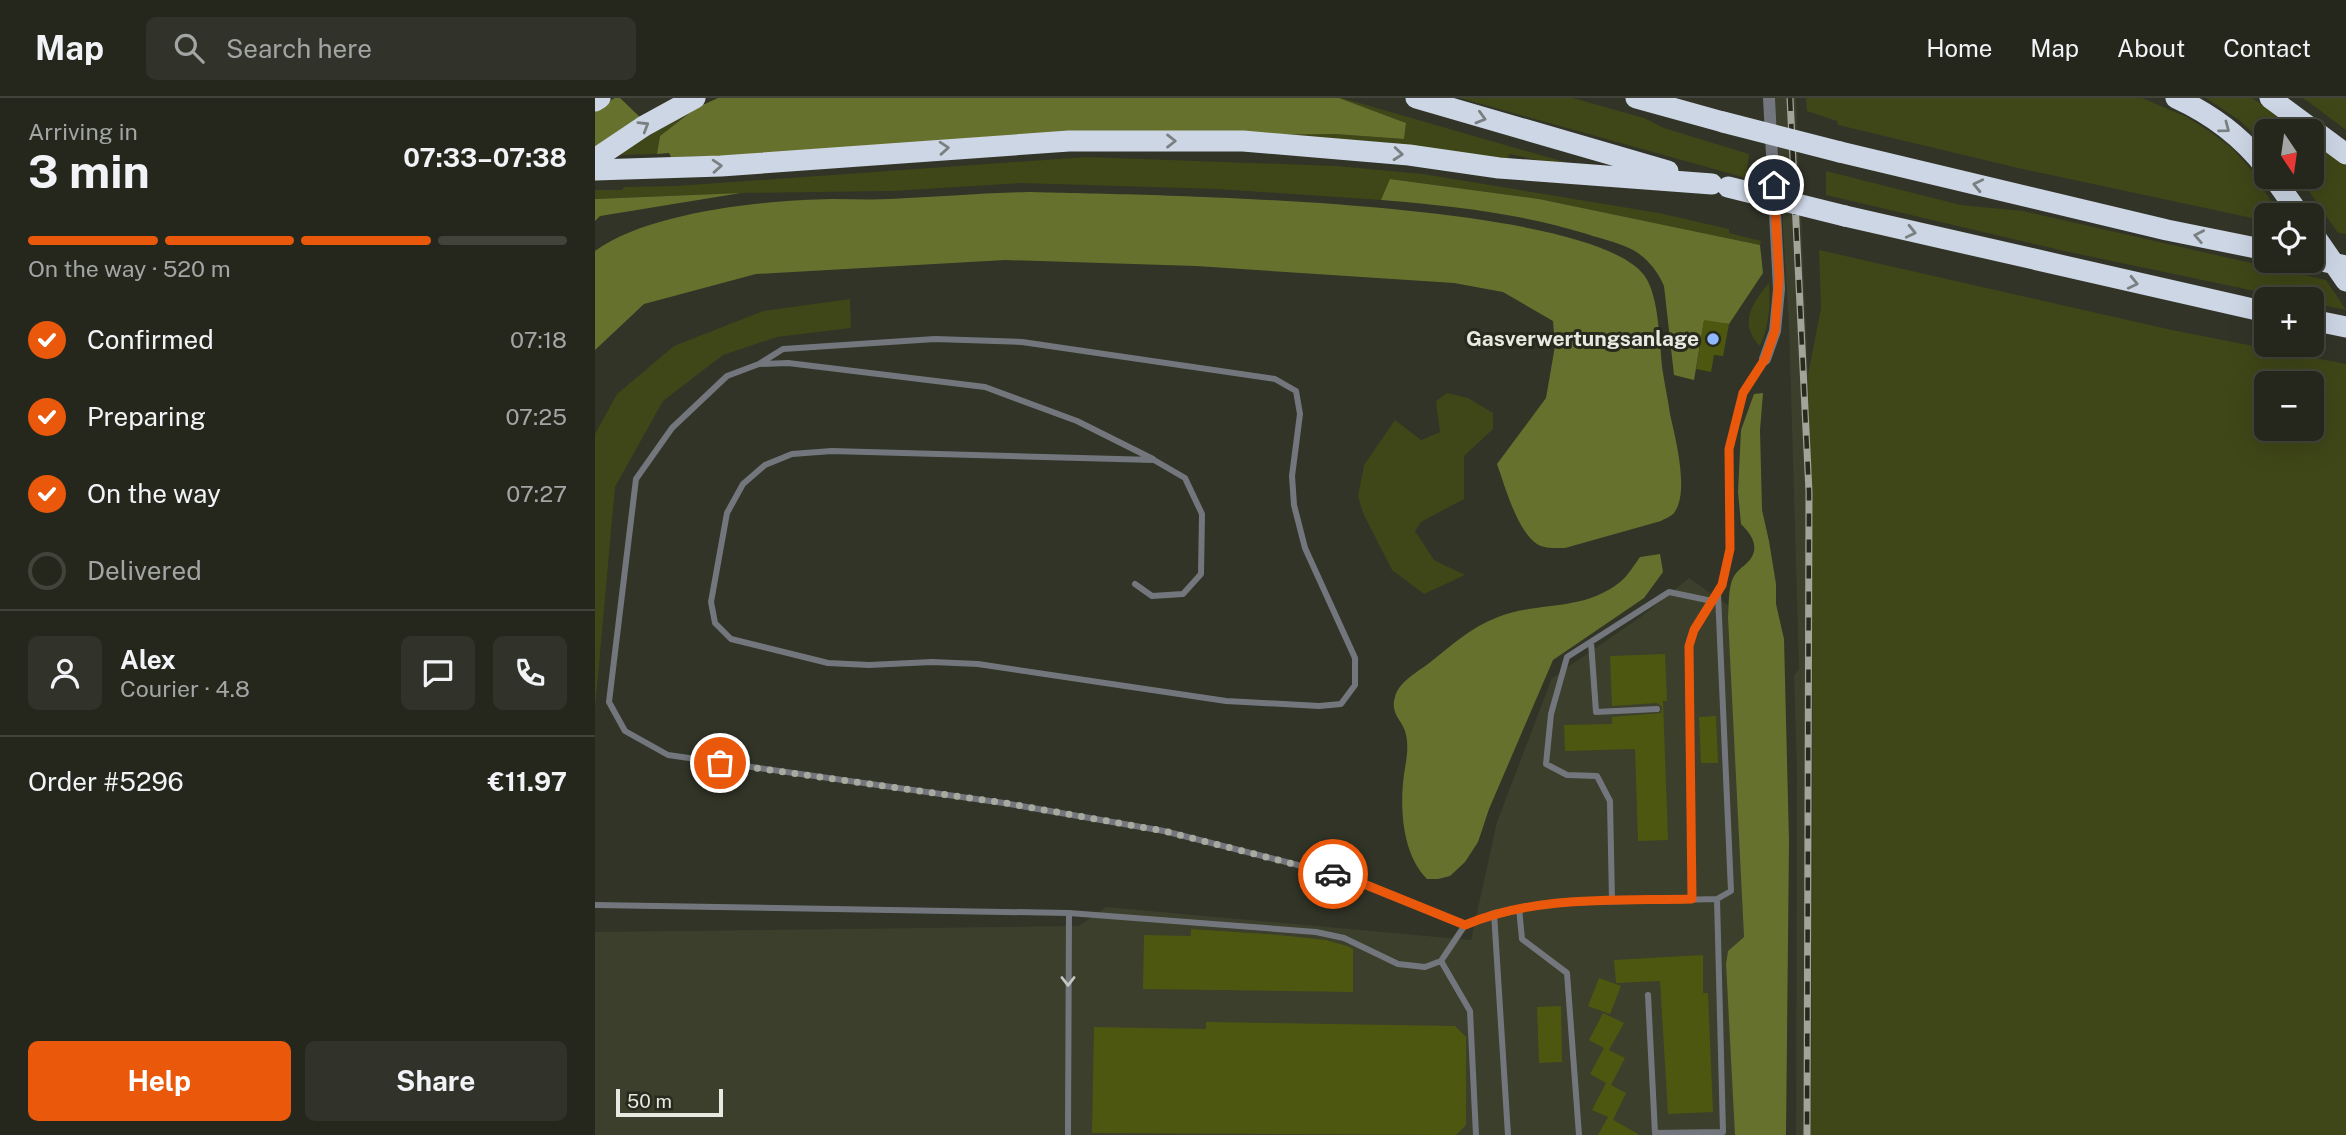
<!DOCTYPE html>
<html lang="en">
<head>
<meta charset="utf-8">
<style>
  :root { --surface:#25271d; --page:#31332a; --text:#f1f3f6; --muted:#a3a5a4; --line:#42443b; --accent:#ea580c }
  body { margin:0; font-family:"Public Sans",sans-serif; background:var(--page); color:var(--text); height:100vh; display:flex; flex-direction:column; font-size:26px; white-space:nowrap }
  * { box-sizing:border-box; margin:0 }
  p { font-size:23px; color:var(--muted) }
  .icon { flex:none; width:38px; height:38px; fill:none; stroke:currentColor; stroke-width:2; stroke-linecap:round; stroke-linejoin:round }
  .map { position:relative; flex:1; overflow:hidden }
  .details { display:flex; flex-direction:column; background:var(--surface); width:595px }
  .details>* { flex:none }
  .needle { width:46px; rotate:167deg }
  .buttons { position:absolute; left:1659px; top:21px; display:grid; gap:14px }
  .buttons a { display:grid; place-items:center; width:70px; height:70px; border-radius:10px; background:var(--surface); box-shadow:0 7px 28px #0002,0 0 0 2px var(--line); font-size:35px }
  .scale { position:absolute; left:21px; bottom:18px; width:107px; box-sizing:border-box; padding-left:7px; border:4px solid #e8e9e1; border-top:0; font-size:19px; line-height:24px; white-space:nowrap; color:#e8e9e1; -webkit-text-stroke:5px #272a1d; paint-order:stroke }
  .pin { position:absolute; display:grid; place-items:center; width:60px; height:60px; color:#fff; margin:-30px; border:4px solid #fff; border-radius:50%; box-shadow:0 2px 7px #0007 }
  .courier { position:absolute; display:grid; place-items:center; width:70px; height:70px; margin:-35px; border:5px solid #ea580c; border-radius:50%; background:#fff; color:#222; box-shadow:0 2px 9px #0007 }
  .headline em { font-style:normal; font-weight:700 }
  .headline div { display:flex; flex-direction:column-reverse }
  .headline { display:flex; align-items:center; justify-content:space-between; height:119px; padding:0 28px }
  h1 { font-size:46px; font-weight:700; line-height:52px }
  .bar { display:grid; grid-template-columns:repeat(4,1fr); gap:10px 7px; align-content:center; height:84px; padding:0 28px }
  .bar i { height:9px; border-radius:5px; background:var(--line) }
  .bar .selected { background:var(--accent) }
  .bar p { grid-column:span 4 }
  .line { display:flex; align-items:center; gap:18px; padding:0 28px; border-top:2px solid var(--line) }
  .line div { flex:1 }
  .round { display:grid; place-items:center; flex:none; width:74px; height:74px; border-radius:10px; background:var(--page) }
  ol { padding:0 28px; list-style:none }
  li { display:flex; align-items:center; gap:21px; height:77px }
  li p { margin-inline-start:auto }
  li .icon { padding:7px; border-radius:50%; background:var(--accent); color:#fff; stroke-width:4 }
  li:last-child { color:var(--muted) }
  li i { width:38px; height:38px; border:4px solid var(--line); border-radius:50% }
  .action { display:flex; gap:14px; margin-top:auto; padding:14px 28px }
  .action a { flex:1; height:80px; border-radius:10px; background:var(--accent); color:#fff; font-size:28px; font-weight:700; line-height:80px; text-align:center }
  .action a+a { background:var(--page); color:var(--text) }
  header { display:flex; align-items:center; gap:42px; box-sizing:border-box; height:98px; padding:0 35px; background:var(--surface); border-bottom:2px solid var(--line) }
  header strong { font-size:33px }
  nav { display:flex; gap:38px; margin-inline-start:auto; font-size:24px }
  .search { width:490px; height:63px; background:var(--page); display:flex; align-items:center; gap:18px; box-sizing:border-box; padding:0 24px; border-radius:10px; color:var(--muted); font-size:26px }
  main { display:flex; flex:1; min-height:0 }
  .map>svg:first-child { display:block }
</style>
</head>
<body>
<header>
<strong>Map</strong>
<div class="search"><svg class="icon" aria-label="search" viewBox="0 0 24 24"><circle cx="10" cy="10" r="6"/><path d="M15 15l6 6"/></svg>Search here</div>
<nav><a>Home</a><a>Map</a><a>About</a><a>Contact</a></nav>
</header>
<main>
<section class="details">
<div class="headline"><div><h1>3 min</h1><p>Arriving in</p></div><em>07:33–07:38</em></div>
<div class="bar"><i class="selected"></i><i class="selected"></i><i class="selected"></i><i></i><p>On the way · 520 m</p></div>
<ol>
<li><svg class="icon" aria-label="check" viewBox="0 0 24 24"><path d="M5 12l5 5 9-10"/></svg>Confirmed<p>07:18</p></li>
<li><svg class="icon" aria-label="check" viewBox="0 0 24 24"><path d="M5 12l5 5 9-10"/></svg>Preparing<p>07:25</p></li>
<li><svg class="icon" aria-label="check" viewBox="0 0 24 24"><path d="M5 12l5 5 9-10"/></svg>On the way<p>07:27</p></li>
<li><i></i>Delivered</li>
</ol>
<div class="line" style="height:126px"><a class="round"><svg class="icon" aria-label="person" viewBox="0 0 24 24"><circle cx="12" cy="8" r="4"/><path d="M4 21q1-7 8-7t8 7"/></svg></a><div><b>Alex</b><p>Courier · 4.8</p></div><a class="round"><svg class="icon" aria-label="chat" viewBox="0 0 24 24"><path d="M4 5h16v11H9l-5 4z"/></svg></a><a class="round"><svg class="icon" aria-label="phone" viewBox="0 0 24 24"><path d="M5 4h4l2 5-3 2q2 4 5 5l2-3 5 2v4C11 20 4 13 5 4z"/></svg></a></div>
<div class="line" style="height:91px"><div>Order #5296</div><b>€11.97</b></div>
<div class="action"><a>Help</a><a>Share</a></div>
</section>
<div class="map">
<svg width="1751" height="1037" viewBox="0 0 1751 1037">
  <rect width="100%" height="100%" fill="#313427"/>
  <path fill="#3b3f2b" d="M1180,0H1201L1213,277L1218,629L1216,1037H1201L1202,675L1199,577L1204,571L1194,227Z
    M1094,480L1134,508L1149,839L1133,853L1131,867L1138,987L1147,1037H0V834L484,828L511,809L876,842L902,724L957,580L1047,518Z"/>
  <path fill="#3f4617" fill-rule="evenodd" d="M744,0H747L973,65H957L914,56L913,64L644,37L740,36L809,41L811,25Z
    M865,0H978L1049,20L1069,30L1154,56L1151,80Z
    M1211,0H1547L1592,19L1617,35L1637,50L1670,87L1666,89L1687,117H1671V123L1423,70L1243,27L1242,23L1212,13Z
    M1611,0H1657L1705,33H1671V47L1644,22Z
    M1707,0H1751V32L1711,2Z
    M101,10L65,38L62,56L23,57L53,37Z
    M1717,42L1751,66V136L1743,135L1704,79H1717Z
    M492,59L742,68L828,76L1064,115L1134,131V135L1166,143L1165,147L944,101L796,81L786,102L621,91L426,85L297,93L146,95L0,101V92H27L29,89L80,88Z
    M1231,73L1366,107L1428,113L1731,182L1751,212L1717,205V201H1698L1469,153L1231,97Z
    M1224,152L1577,232L1751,266V1037H1216L1218,629L1213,277L1226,210ZM1671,285H1717V331H1671Z
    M1174,185C1176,208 1174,227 1165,248C1143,226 1157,205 1174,185Z
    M255,201L256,230L182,239L128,257L68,303L20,389L0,611V336L22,296L79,248L168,213Z
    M852,295L873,300L898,315V331L869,358V401L826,424L820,433L839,462L870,477L829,496L797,472L768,415L763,398L769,367L800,322L826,342L845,334L841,303Z"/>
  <path fill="#67712e" d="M20,0H25L48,22L0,53V11Z
    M123,0H744L811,25L809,41L740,36L644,37L144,58L76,59L74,55L62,56L65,38L101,10Z
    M795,81L944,101L1165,147L1168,175L1134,226L1109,223L1099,282L1079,277L1069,188C1063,174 1055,164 1043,155C1028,145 1009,142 992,136C923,115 858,108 786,102Z
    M433,94C541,97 989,100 1049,177C1065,198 1064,248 1068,275C1070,288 1073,302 1075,316C1080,339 1095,394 1079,415C1077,418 1069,421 1066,423L970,450C961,450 950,451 942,446C922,433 910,388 902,366L951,300L960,248L958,223L908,194L859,185L601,168L410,162L161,176L49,206L0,252V153C53,114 171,102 237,101C256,101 276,102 295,101C341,99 387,95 433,94Z
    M146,95L5,118L0,123V101Z
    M1168,295L1165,332L1167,412L1174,443L1181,486V506L1189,541L1194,743L1191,1037H1140L1131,866L1133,853L1149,839L1133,519C1134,507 1133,491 1138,480C1142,472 1147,470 1153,464C1166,450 1157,437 1146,426L1143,394L1146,332L1159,296Z
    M1065,456L1068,474L1049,500L958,562L894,711L883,744L870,764L855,778L843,781H832C806,755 804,705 810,670C812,658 814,646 810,633C806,621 795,615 800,599C803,585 822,574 833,566C856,548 876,529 903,519C944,503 988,514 1025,484C1033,478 1039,467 1045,459Z"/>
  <path fill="#4e5710" d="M1109,222L1134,226L1128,258L1119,257L1116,274L1101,271Z
    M1070,556L1072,603H1068L1073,742L1043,743L1040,651L970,653L969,627L1017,626V619L1066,615L1067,609L1062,605L1017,608L1015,558Z
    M1121,618L1123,665H1106L1104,619Z
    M596,831L684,837L731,842L752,848L758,851V894L548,891L549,837L596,838Z
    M1108,857V895H1113L1118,1014L1073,1016L1065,883L1021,885L1019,862Z
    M1004,880L1026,888L1015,916L993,908Z
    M966,908L967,964L944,965L942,909Z
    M1008,915L1029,925L1014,952L1030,960L1016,987L1031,995L1018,1022L1013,1019L1045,1037H1003L1013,1019L997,1012L1011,985L995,976L1009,950L994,942Z
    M611,924L860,928L871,939V1027L861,1037L497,1035L499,929L611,931Z"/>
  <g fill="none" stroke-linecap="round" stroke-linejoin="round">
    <path stroke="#73777d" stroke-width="6" d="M164,266L188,251L340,241L427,244L680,281L701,293L705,316L697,378L699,407L710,450L760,560V587L746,606L724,608L631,603L383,566L337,564L274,567L233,565L136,541L120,525L116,504L132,415L148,386L170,367L197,356L237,353L559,362L590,380L607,416L606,476L588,496L557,498L540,486
      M558,361L482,323L390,289L193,265L164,266L132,278L77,330L41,381L14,604L30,633L73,657L409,705L569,733L754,780L870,827
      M996,544L1001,614L1062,611
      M1097,801L1094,548L1099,532L1118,502
      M1017,803L1015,703L1002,678L972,677L951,666L956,616L972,559L1074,494L1117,503
      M0,807L474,815L721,834L749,840L803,866L830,869L846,863L870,827L899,815L955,805L1122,801L1136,793L1123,496L1127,487L1135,451L1134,350L1148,295L1170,261
      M924,810L927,841L972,875L984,1037
      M899,815L913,1037
      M846,863L875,913L881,1037
      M1053,897L1060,1035L1128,1034L1122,801
      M473,1037L474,815"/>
    <path stroke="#73777d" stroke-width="12" d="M1170,261L1180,233L1184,191L1174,0"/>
    <path stroke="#cdd6e5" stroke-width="21" d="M821,0L1073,73
      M1041,0L1128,24
      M1581,0C1616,16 1647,39 1671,70
      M1675,0L1751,56
      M0,3L5,0
      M1245,54L1572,132L1671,152
      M0,61L49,28L100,0
      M0,72L126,68L474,43H648L814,57L904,70L1117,86
      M1678,79L1705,117
      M1250,118L1671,214
      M1717,161L1751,168
      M1717,222L1751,229"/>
    <defs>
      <path id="rail" d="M1195,0L1214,394L1212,1037"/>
    </defs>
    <use href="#rail" stroke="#a2a399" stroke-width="7"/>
    <use href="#rail" stroke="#272a1d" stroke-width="4.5" stroke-dasharray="13" stroke-linecap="butt"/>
    <path stroke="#cdd6e5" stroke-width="21" d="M1128,24L1245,54
      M1133,89L1250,118
      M1717,134L1751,183"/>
  </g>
  <defs><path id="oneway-chevron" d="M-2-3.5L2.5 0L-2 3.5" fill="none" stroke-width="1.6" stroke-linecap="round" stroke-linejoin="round" transform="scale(1.75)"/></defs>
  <g stroke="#7a8081">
    <use href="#oneway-chevron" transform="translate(886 20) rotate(16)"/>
    <use href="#oneway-chevron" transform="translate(49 28) rotate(-31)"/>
    <use href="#oneway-chevron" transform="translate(1630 30) rotate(37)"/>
    <use href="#oneway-chevron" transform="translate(576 43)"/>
    <use href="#oneway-chevron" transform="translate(349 50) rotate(-4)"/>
    <use href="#oneway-chevron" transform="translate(803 56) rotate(5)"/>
    <use href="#oneway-chevron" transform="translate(122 68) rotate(-4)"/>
    <use href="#oneway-chevron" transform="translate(1383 87) rotate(-167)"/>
    <use href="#oneway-chevron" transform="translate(1316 134) rotate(13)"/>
    <use href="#oneway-chevron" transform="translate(1604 138) rotate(-169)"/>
    <use href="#oneway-chevron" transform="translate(1538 185) rotate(13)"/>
  </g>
  <use stroke="#c5c7c3" href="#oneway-chevron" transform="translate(473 883) rotate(90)"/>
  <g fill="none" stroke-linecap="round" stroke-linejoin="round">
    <path stroke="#a8aaa0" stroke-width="7" stroke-dasharray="0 12.6" d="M125,665L410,705L569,733L738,776"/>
    <path stroke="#ea580c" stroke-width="9" d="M738,776L754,780L870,827C941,797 1021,803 1097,801L1094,548L1099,532L1127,487L1135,451L1134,351L1148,295L1170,261L1180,233L1184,180L1179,87"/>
  </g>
  <circle fill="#8fb8fd" stroke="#272a1d" stroke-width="2.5" cx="1118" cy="241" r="7"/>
  <g text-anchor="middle" stroke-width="6" stroke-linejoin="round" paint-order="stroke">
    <g font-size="21" font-weight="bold" fill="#e8e9e1" stroke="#272a1d" text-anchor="end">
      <text x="1104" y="248">Gasverwertungsanlage</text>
    </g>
  </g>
</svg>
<div class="buttons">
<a><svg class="needle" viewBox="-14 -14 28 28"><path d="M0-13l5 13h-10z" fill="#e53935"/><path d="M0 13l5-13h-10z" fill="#a3a5a4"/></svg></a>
<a><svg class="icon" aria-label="locate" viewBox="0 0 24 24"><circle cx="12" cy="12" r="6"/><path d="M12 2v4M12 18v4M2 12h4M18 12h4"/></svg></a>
<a>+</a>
<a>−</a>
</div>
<div class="scale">50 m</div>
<div class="pin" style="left:125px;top:665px;background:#ea580c"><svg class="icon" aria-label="bag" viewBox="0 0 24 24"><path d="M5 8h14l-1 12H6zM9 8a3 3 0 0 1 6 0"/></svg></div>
<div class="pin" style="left:1179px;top:87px;background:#1f2937"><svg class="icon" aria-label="home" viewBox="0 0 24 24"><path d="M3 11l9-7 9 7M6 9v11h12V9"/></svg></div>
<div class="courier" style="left:738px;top:776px"><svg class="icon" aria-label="car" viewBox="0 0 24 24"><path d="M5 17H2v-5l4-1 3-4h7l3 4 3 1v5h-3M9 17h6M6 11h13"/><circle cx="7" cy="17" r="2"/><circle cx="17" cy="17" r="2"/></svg></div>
</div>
</main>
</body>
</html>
